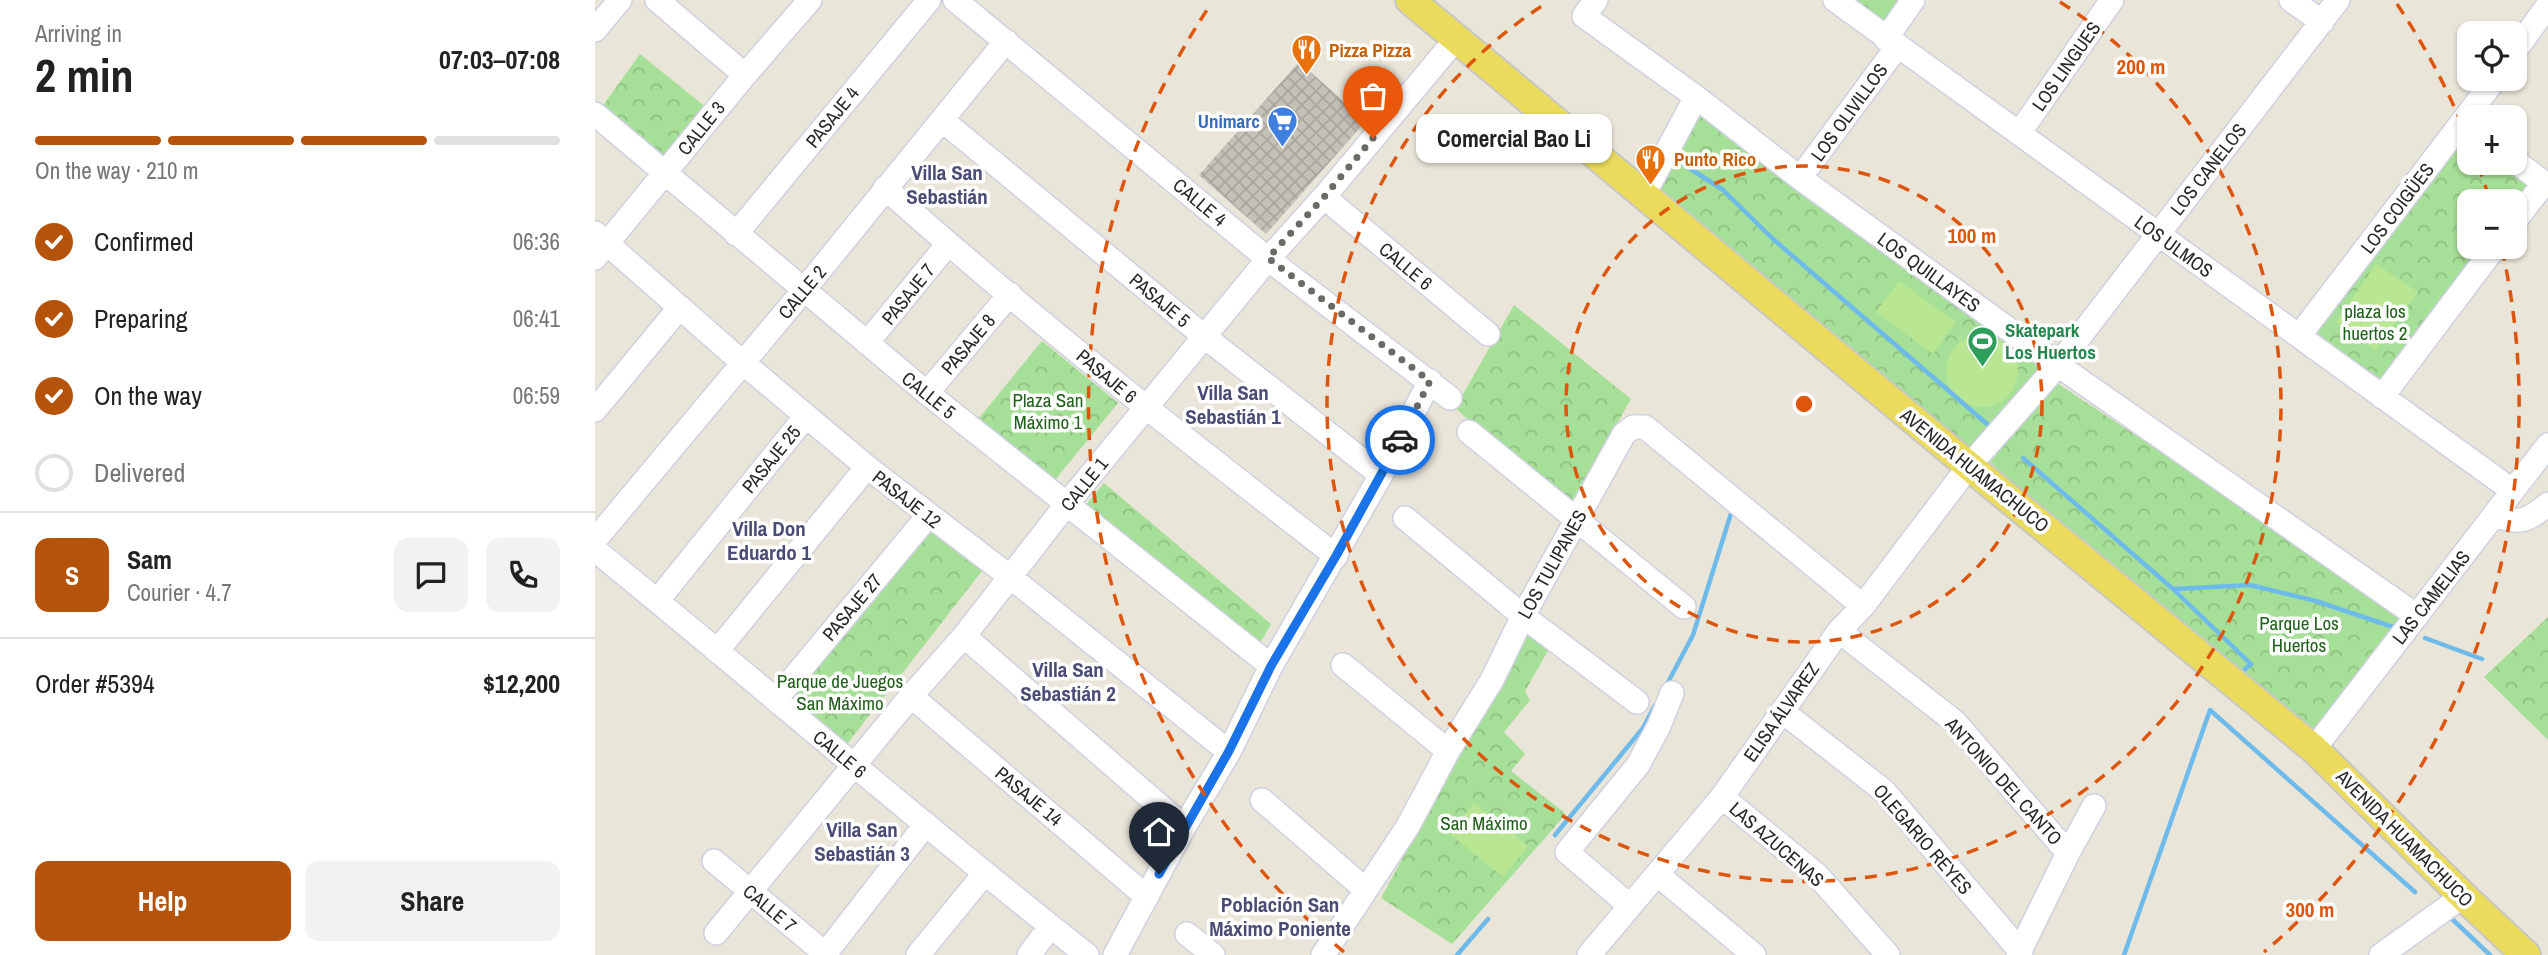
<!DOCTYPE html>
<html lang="en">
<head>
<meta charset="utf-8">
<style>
  :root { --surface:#fff; --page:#f2f2f2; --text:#222; --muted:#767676; --line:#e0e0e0; --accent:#b45309 }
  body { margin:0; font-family:"Archivo Narrow",sans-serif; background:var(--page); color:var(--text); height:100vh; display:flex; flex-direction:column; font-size:26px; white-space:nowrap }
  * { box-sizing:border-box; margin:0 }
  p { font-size:23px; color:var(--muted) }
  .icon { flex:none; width:38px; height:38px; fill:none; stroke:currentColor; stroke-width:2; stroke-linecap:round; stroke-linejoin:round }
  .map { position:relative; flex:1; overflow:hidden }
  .sheet { display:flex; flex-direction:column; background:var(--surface); width:595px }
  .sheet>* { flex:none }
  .buttons { position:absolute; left:1862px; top:21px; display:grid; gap:14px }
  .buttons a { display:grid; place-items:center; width:70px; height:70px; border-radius:14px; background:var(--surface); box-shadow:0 2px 5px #0004; font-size:35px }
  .pin { position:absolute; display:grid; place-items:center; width:60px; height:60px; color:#fff; margin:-72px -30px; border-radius:50% 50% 50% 0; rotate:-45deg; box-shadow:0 0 7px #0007 }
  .pin .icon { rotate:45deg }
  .courier { position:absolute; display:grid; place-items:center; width:70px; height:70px; margin:-35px; border:5px solid #1a73e8; border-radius:50%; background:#fff; color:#222; box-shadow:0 2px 9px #0007 }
  .bubble { position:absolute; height:49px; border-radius:14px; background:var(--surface); box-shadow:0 2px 5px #0004; font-size:23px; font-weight:700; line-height:49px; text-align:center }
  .head em { font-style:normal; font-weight:700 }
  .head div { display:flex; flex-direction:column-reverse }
  .head { display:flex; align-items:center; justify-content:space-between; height:119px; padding:0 35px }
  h1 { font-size:46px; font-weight:700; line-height:52px }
  .bar { display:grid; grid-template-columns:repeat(4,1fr); gap:10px 7px; align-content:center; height:84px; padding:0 35px }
  .bar i { height:9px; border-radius:5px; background:var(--line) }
  .bar .active { background:var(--accent) }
  .bar p { grid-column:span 4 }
  .line { display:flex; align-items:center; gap:18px; padding:0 35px; border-top:2px solid var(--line) }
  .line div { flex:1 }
  .round { display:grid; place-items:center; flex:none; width:74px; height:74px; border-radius:14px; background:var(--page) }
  ol { padding:0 35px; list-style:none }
  li { display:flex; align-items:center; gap:21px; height:77px }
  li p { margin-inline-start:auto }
  li .icon { padding:7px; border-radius:50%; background:var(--accent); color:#fff; stroke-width:4 }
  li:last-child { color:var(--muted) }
  li i { width:38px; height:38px; border:4px solid var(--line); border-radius:50% }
  .primary-button { display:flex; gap:14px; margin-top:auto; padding:14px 35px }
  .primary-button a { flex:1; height:80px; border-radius:14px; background:var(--accent); color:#fff; font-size:28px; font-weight:700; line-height:80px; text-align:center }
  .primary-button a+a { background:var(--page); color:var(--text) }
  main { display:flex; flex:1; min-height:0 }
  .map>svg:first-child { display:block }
</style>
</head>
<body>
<main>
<section class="sheet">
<div class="head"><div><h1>2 min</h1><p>Arriving in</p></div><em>07:03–07:08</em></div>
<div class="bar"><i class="active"></i><i class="active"></i><i class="active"></i><i></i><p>On the way · 210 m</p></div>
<ol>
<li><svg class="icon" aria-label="check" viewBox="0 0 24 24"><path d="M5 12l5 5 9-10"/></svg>Confirmed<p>06:36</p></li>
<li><svg class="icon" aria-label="check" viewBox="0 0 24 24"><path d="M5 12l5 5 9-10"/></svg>Preparing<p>06:41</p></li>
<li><svg class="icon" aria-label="check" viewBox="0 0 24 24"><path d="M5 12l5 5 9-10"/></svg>On the way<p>06:59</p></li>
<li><i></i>Delivered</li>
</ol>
<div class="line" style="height:126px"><b class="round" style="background:var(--accent);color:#fff">S</b><div><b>Sam</b><p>Courier · 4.7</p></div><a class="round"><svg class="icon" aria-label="chat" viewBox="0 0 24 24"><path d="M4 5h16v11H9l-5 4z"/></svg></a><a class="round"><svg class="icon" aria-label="phone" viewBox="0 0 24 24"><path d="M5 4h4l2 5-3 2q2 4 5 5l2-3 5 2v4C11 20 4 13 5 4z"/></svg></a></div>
<div class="line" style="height:91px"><div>Order #5394</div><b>$12,200</b></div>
<div class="primary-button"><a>Help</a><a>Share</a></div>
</section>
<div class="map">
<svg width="1953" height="955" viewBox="0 0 1953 955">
  <defs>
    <pattern id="park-crowns" width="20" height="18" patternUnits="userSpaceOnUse" patternTransform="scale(1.75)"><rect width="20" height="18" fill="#a6df97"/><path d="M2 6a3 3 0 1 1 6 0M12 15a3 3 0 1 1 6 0" fill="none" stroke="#8fbf82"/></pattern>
    <pattern id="building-cross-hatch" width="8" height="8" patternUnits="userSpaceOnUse" patternTransform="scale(1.75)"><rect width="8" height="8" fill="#c5c1b9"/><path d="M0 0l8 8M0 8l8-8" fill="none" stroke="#a9a69f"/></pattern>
  </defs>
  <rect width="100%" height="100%" fill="#eae5d9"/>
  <path fill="url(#park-crowns)" d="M1254,0H1308L1290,27Z
    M45,54L113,109L70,158L7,107Z
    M1095,108L1454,369L1379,453L1056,186Z
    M1864,141L1874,148V163H1900L1937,185L1920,208V201H1874V247H1890L1785,386L1716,334Z
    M919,305L1036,399L974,508L860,408Z
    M447,341L523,403L460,480L384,418Z
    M1462,383L1813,616L1714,744L1395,462Z
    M509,483L676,624L662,649L490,506Z
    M333,526L387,571L249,748L192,697Z
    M1953,617V740L1889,677Z
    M930,632L954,649L930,691L935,700L909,732L930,754L916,771L971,814L857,944L786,898Z"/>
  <path fill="#b8e692" d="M1781,264L1823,292L1781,350L1741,322Z
    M1304,281L1361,322L1338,354L1281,312Z
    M1351 371a36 36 0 1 1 72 0a36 36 0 1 1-72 0Z
    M879,803L933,846L908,877L854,833Z"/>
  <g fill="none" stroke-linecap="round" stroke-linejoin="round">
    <path stroke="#6ebaea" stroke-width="4.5" d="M1088,164L1128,190L1178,239L1399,430
      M1428,458L1578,589L1656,664L1650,669
      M1579,589L1655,585L1721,601L1801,628
      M1830,638L1887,659
      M1070,688L1098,635L1138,507
      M960,835L1048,728L1060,705
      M1856,918L1895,955
      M862,955L893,919
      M1529,955L1615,710L1820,892"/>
  </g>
  <path fill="url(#building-cross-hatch)" d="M704,62L771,121L671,234L604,175Z"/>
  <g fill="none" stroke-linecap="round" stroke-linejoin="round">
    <defs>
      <path id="minor" d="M62,0L150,75
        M360,0L673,259L855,398
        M1001,0L989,16L1101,97L1205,178L1463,365L1822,616
        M1240,0L1918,491
        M1696,0L1727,22
        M0,30L25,0
        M1291,39L1318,0
        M1920,51L1953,5
        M0,114L332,393L676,666
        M347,120L610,337L786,475
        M1425,132L1517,0
        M1920,161L1953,186
        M1205,178L1302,47
        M290,188C435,317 587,437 741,556
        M1048,196L1101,97
        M729,197L893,334
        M1920,221L1949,183
        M0,233L147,362L272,467L414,576L634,752
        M141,234L334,0
        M0,258L150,75L215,0
        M1704,336L1900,79
        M272,343L353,244
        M332,393L415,294
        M1787,397L1900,247
        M0,410L85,307
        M874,432L1089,607
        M1900,514C1923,526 1934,520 1953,504
        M810,518L928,616L1042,702
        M0,540L208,291L411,41
        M0,550C165,684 325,824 492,955
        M62,601L211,416
        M1244,631L1360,722L1473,853
        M369,636L589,827
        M122,651L272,467
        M748,665L853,751
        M316,696L552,897
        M181,699L333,516
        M1187,711L1289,791L1426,952
        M1719,749L1953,445
        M1127,797L1222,875L1293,955
        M667,800L771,890
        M119,861L232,955
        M1062,874L1159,955
        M1035,906L972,852L1043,765L1064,726L1077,693
        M121,933L316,696L369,636L471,505L673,259L729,197L861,39
        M592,934L618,955
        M230,954L331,824
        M323,955L390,873
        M434,955L455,927
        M520,955L589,827L634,752L676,666L786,475L835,381
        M728,955L813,826L853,751L897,680L928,616L1029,434L1038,427H1050L1268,606
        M994,955L1127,797L1244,631L1268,606L1374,466L1463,365L1743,0
        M1423,955L1473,853L1499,806
        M1786,955L1868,896"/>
      <path id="major" d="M815,0L1374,466L1719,749L1868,896L1931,955"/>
    </defs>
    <use href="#minor" stroke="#cfd0e0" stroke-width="26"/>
    <use href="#major" stroke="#c7c7c7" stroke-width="32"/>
    <use href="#minor" stroke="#fff" stroke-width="23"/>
    <use href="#major" stroke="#ebdb5d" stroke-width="28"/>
  </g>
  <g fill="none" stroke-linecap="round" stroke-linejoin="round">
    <path stroke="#6b6a65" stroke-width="7" stroke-dasharray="0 12.6" d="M778,138L729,197L673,258L835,381L805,440"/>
    <path stroke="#1a73e8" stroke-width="9" d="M564,874L634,751L676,666L741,556L805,440"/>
  </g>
  <g fill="none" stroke="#de560d" stroke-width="3.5" stroke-dasharray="12 9">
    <circle cx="1209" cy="404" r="238"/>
    <path d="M1465 2A477 477 0 1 1 953 2"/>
    <path d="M749 952A715 715 0 0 1 616 4M1802 4A715 715 0 0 1 1874 142M1883 165A715 715 0 0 1 1895 201M1907 249A715 715 0 0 1 1669 952"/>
  </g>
  <defs>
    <symbol id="restaurant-pin" viewBox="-11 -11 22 30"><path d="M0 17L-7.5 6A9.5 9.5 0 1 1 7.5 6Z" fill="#e8710a" stroke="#fff"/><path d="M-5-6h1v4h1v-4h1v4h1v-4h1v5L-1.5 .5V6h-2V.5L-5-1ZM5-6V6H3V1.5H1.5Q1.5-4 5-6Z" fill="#fff"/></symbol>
    <symbol id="supermarket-pin" viewBox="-11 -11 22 30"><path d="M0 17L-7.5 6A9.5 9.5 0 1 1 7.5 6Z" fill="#3f7fe0" stroke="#fff"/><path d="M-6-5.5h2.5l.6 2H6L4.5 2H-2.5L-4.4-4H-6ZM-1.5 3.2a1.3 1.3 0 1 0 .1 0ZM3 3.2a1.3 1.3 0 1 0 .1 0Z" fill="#fff"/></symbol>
    <symbol id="stadium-pin" viewBox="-11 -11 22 30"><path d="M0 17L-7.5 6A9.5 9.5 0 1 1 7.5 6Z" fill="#2e9e5b" stroke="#fff"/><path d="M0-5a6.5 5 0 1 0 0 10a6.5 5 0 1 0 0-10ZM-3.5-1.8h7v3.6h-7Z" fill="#fff"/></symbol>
  </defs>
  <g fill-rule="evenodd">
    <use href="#restaurant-pin" x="694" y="32" width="35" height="47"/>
    <use href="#supermarket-pin" x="670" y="104" width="35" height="47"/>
    <use href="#restaurant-pin" x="1038" y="142" width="35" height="47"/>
    <use href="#stadium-pin" x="1370" y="324" width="35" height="47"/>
  </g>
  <g text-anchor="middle" stroke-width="7" stroke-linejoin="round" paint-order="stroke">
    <g font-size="19" font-weight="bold" fill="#c56008" stroke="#fff" text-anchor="start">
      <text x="734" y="57">Pizza Pizza</text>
      <text x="1079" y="166">Punto Rico</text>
    </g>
    <g font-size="19" fill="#272727" stroke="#fff">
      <text transform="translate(1471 66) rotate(-55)" y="7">LOS LINGUES</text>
      <text transform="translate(1254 112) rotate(-54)" y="7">LOS OLIVILLOS</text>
      <text transform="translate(237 117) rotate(-51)" y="7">PASAJE 4</text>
      <text transform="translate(106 128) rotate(-51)" y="7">CALLE 3</text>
      <text transform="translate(1613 169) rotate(-52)" y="7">LOS CANELOS</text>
      <text transform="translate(605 202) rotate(40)" y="7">CALLE 4</text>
      <text transform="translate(1802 208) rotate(-53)" y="7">LOS COIGÜES</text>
      <text transform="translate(1579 246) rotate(36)" y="7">LOS ULMOS</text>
      <text transform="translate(811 266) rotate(40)" y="7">CALLE 6</text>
      <text transform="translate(1334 272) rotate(36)" y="7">LOS QUILLAYES</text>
      <text transform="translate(207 292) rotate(-50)" y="7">CALLE 2</text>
      <text transform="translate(313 294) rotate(-51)" y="7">PASAJE 7</text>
      <text transform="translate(565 300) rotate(40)" y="7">PASAJE 5</text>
      <text transform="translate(373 344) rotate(-50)" y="7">PASAJE 8</text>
      <text transform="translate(512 376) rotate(40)" y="7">PASAJE 6</text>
      <text transform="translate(334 395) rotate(39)" y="7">CALLE 5</text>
      <text transform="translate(176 459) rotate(-51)" y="7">PASAJE 25</text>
      <text transform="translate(1380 470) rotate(39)" y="7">AVENIDA HUAMACHUCO</text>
      <text transform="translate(489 484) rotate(-51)" y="7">CALLE 1</text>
      <text transform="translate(312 499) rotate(38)" y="7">PASAJE 12</text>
      <text transform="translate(957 564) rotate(-61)" y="7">LOS TULIPANES</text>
      <text transform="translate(1836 597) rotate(-52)" y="7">LAS CAMELIAS</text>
      <text transform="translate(257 607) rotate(-50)" y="7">PASAJE 27</text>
      <text transform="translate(1186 712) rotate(-55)" y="7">ELISA ÁLVAREZ</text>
      <text transform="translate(245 754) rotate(40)" y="7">CALLE 6</text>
      <text transform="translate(1409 781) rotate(48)" y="7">ANTONIO DEL CANTO</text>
      <text transform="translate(434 796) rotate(40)" y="7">PASAJE 14</text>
      <text transform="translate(1810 838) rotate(45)" y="7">AVENIDA HUAMACHUCO</text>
      <text transform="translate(1328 839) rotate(49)" y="7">OLEGARIO REYES</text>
      <text transform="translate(1182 844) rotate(41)" y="7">LAS AZUCENAS</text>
      <text transform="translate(175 908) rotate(40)" y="7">CALLE 7</text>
    </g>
    <g font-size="19" font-weight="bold" fill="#366cbe" stroke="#fff" text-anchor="end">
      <text x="665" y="128">Unimarc</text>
    </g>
    <g font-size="19" fill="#21601b" stroke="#fff">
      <text x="1780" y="318">plaza los<tspan x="1780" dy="22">huertos 2</tspan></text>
      <text x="453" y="407">Plaza San<tspan x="453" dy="22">Máximo 1</tspan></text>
      <text x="1704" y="630">Parque Los<tspan x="1704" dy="22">Huertos</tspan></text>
      <text x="245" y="688">Parque de Juegos<tspan x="245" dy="22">San Máximo</tspan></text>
      <text x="889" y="830">San Máximo</text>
    </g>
    <g font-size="19" font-weight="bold" fill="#27864d" stroke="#fff" text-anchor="start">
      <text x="1410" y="337">Skatepark<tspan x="1410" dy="22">Los Huertos</tspan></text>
    </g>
    <g font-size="21" font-weight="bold" fill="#4a4c76" stroke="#fff">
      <text x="352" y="180">Villa San<tspan x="352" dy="24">Sebastián</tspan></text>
      <text x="638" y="400">Villa San<tspan x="638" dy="24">Sebastián 1</tspan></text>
      <text x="174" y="536">Villa Don<tspan x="174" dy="24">Eduardo 1</tspan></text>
      <text x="473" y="677">Villa San<tspan x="473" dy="24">Sebastián 2</tspan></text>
      <text x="267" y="837">Villa San<tspan x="267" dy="24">Sebastián 3</tspan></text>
      <text x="685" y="912">Población San<tspan x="685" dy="24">Máximo Poniente</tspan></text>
    </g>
  </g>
  <circle cx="1209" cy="404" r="10" fill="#de560d" stroke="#fff" stroke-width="3.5"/>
  <g font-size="21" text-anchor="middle" font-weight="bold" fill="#de560d" stroke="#fff" stroke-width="7" stroke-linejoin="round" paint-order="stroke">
    <text x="1546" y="74">200 m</text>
    <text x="1377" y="243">100 m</text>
    <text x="1715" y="917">300 m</text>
  </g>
</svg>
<div class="buttons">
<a><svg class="icon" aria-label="locate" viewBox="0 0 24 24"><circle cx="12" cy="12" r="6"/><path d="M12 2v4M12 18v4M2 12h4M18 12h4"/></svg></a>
<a>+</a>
<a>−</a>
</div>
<div class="pin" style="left:778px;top:138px;background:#ea580c"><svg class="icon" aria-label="bag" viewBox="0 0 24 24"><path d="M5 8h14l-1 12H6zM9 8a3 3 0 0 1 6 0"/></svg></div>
<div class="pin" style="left:564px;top:874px;background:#1f2937"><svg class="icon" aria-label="home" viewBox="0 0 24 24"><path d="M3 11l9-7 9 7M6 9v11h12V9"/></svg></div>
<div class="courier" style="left:805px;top:440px"><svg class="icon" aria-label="car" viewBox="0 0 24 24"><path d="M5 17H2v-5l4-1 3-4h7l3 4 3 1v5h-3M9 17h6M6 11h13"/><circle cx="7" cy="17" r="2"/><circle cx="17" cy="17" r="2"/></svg></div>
<div class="bubble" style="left:821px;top:114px;width:196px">Comercial Bao Li</div>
</div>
</main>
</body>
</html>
